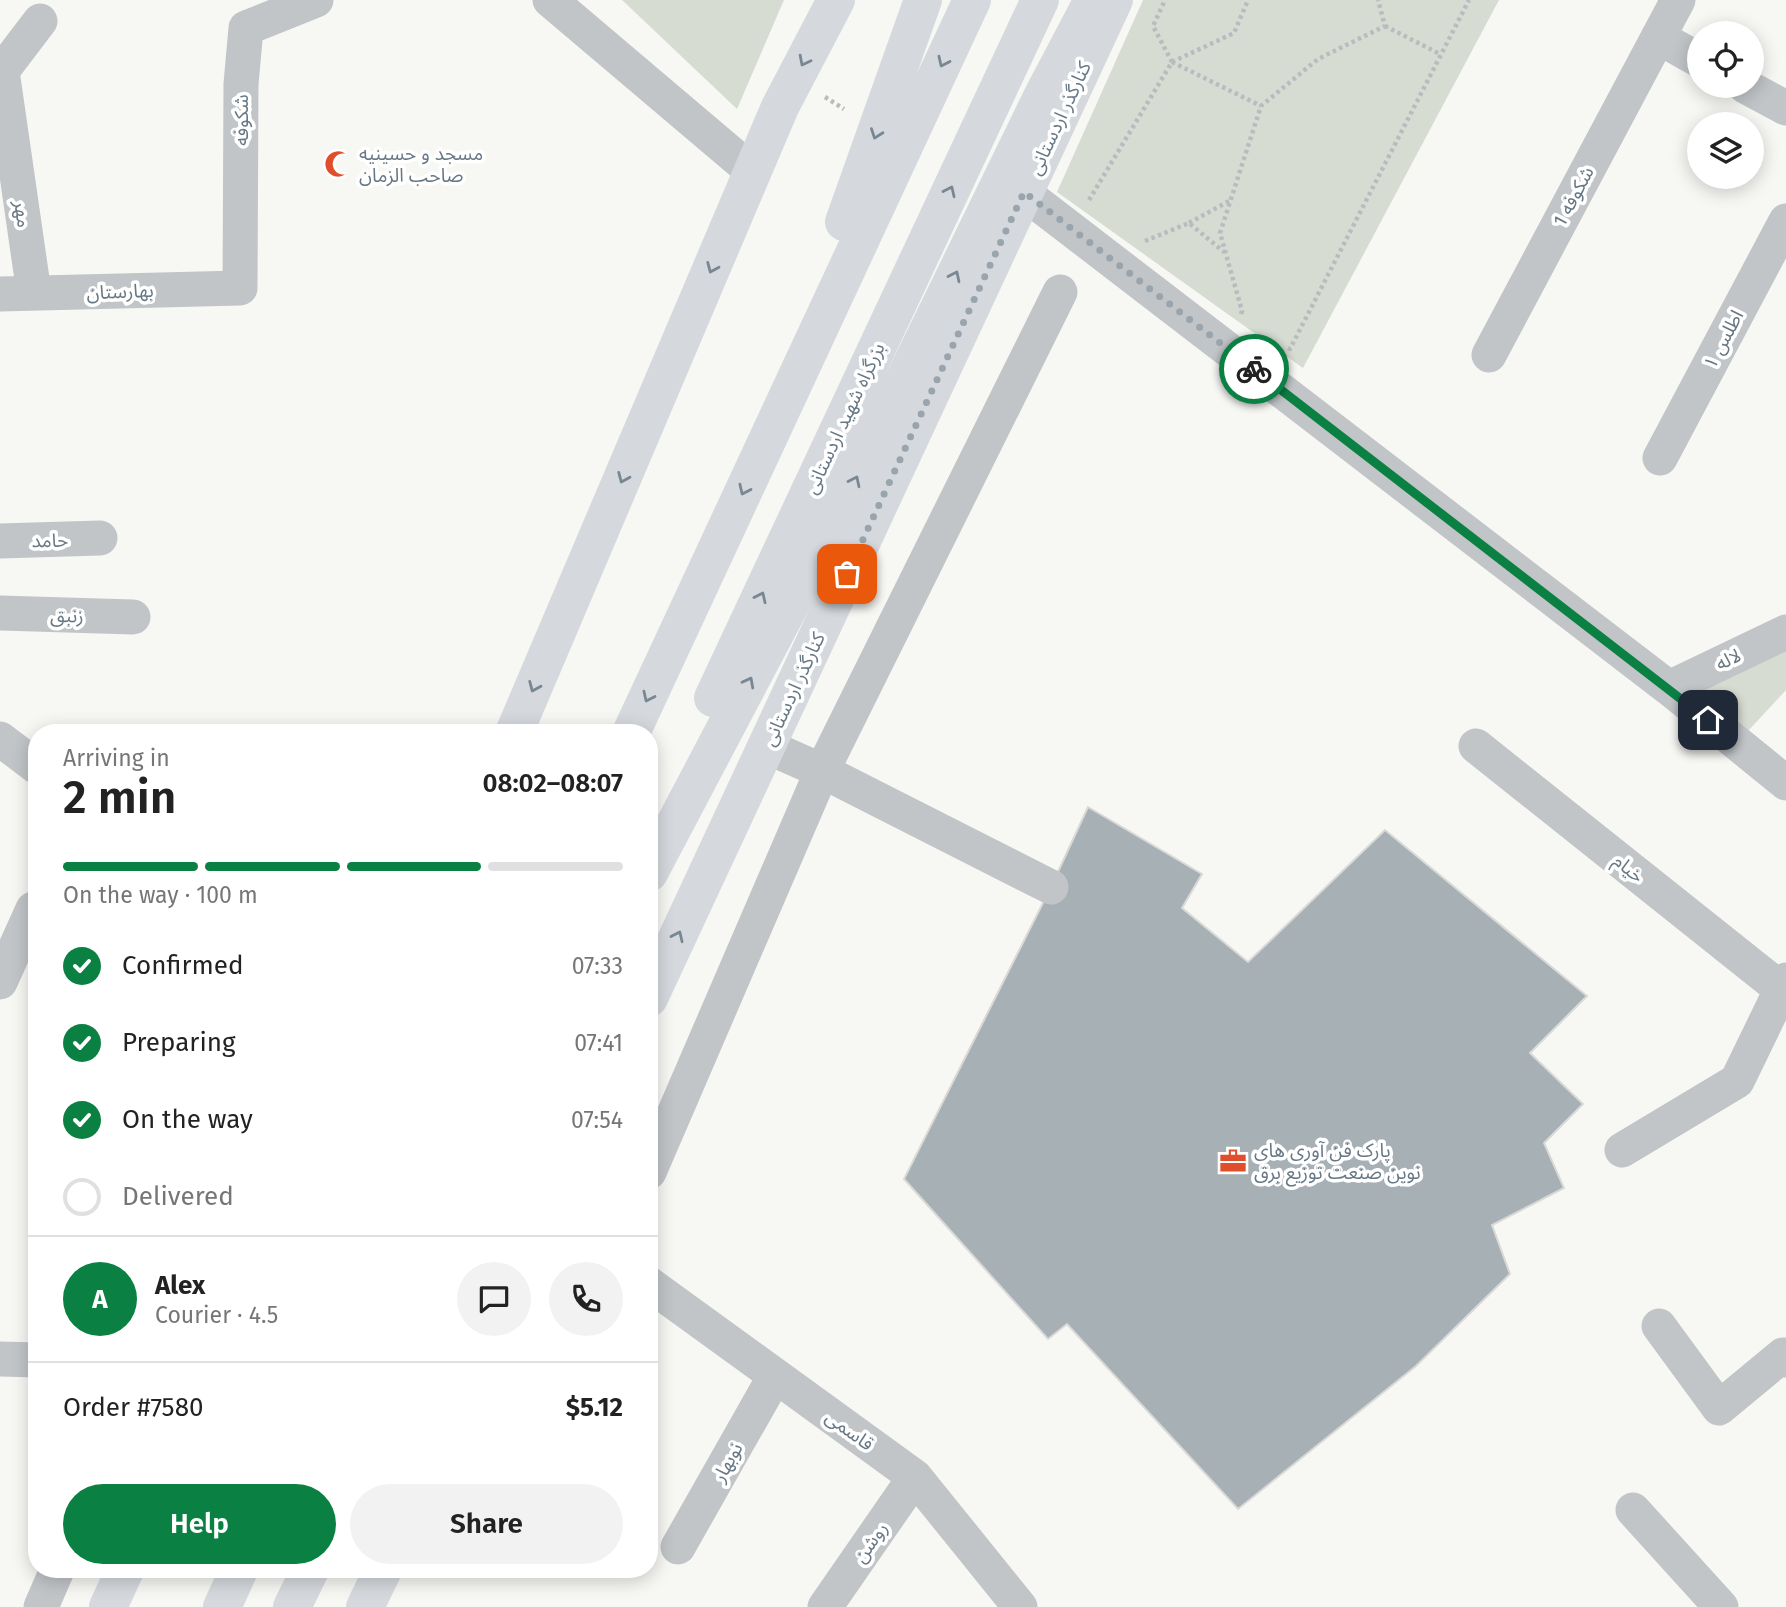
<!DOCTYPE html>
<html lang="en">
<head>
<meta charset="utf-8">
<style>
  :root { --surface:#fff; --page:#f2f2f2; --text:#222; --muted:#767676; --line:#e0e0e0; --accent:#0b8043 }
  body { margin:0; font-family:"Fira Sans","Noto Sans Arabic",sans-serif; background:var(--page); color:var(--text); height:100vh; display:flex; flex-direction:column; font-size:26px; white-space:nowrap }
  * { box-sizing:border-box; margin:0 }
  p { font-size:23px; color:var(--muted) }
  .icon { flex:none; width:38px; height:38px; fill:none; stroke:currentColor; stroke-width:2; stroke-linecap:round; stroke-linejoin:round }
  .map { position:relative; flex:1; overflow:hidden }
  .details { position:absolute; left:28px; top:724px; width:630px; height:854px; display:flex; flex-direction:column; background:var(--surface); border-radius:28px; box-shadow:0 4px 18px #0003 }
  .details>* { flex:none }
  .buttons { position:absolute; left:1687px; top:21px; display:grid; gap:14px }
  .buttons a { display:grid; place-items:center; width:77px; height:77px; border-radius:50%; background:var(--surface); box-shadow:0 4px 18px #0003; font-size:35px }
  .pin { position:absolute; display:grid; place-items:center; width:60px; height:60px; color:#fff; margin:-30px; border-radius:14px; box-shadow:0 4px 10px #0006 }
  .courier { position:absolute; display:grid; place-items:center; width:70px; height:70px; margin:-35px; border:5px solid #0b8043; border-radius:50%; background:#fff; color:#222; box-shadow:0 2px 9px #0007 }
  .headline em { font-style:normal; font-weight:600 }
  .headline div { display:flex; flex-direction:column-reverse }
  .headline { display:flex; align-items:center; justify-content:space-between; height:119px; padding:0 35px }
  h1 { font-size:46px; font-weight:600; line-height:52px }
  .bar { display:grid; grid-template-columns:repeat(4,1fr); gap:10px 7px; align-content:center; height:84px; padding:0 35px }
  .bar i { height:9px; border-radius:5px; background:var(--line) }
  .bar .on { background:var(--accent) }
  .bar p { grid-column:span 4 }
  .line { display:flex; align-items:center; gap:18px; padding:0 35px; border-top:2px solid var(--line) }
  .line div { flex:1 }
  .round { display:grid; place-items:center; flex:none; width:74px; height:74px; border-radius:37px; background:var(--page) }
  ol { padding:0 35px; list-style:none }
  li { display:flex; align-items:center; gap:21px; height:77px }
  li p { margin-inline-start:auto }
  li .icon { padding:7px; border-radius:50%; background:var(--accent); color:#fff; stroke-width:4 }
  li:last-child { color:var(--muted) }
  li i { width:38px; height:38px; border:4px solid var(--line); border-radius:50% }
  .cta { display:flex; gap:14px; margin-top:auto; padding:14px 35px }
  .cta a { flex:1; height:80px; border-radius:42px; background:var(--accent); color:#fff; font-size:28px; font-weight:600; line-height:80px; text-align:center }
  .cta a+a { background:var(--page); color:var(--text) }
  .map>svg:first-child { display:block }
</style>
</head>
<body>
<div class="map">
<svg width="1786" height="1607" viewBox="0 0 1786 1607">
  <rect width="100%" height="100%" fill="#f7f7f4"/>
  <path fill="#d7dcd3" d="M622,0H784L737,109Z
    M1143,0H1499L1303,368L1057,192Z
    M1786,647V690L1749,730L1722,713L1700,688Z"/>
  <path fill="#a7b0b5" stroke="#d9d9d7" stroke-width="2" d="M1088,807L1202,874L1182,908L1248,962L1385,830L1587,996L1530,1053L1583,1104L1544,1143L1564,1188L1492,1225L1510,1274L1416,1366L1238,1509L1067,1324L1048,1339L904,1179L1051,887Z"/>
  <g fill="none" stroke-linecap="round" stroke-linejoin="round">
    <path stroke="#b9bcbf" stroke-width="4.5" stroke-dasharray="3.5 3.5" stroke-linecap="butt" d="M1385,26L1440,54
      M1172,62L1234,33L1248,0
      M1172,62L1261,106
      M825,97L844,109
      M1089,200L1172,62L1153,26L1165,0
      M1189,223L1231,200
      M1145,241L1189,223L1224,252
      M1241,314L1242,311L1220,233L1261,106L1318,59L1385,26L1378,0
      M1288,348L1290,349L1469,0"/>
    <path stroke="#c1c5c8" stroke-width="35" d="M550,0L753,172
      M1658,37L1699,60
      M1745,86L1786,108
      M1024,193L1669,688L1786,783
      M34,293L2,71L40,21
      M0,294L240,288L241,84L246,28L316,0
      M1489,355L1678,0
      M1660,458L1786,221
      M0,541L100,538
      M0,613L133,617
      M1669,688L1786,632
      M0,739L37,767
      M766,746L822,771L1051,887
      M1476,746L1781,989
      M0,982L33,909
      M1622,1150L1737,1081L1786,980
      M649,1172L822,771L1060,292
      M649,1284L915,1477L1020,1607
      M1659,1326L1719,1408L1783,1355L1786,1360
      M0,1359L37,1360
      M1633,1510L1721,1607
      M678,1547L775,1376
      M41,1607L57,1570
      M825,1607L915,1477"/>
    <path stroke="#d5d9dd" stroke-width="38" d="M514,733L780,107L836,0
      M649,998L1114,0
      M108,1607L125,1570
      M365,1607L383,1570"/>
    <path stroke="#d5d9dd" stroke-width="38" d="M844,222L923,0
      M713,698L1040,0
      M631,733L972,0
      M649,873L845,501L1044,93L1093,0
      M222,1607L239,1570
      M292,1607L310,1570"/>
  </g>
  <defs><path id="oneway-chevron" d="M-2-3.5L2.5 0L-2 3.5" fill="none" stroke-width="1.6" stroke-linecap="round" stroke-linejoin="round" transform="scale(1.75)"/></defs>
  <g stroke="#788792">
    <use href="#oneway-chevron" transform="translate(804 61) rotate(117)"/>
    <use href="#oneway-chevron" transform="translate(943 62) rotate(115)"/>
    <use href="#oneway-chevron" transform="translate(876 134) rotate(110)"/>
    <use href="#oneway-chevron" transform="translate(950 191) rotate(-65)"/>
    <use href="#oneway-chevron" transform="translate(712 268) rotate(113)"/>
    <use href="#oneway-chevron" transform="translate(955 276) rotate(-64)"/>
    <use href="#oneway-chevron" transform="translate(623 478) rotate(113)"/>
    <use href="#oneway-chevron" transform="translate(855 481) rotate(-64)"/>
    <use href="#oneway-chevron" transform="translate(744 490) rotate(115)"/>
    <use href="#oneway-chevron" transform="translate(761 597) rotate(-65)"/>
    <use href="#oneway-chevron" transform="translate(749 682) rotate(-62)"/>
    <use href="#oneway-chevron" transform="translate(534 687) rotate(113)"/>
    <use href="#oneway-chevron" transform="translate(648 697) rotate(115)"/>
    <use href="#oneway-chevron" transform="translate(678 936) rotate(-65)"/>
  </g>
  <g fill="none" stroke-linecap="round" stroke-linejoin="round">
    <path stroke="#99a4ac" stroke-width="7" stroke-dasharray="0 12.6" d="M847,574L1024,192L1254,369"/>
    <path stroke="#0b8043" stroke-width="9" d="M1254,369L1708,720"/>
  </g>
  <defs>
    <symbol id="mosque-bare" viewBox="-9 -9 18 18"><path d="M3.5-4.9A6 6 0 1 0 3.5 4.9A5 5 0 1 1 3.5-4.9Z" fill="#e04f2b" stroke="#fff" stroke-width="2.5" paint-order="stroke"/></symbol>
    <symbol id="office-bare" viewBox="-9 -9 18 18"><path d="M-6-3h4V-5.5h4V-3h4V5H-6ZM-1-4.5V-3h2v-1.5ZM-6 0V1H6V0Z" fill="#e04f2b" stroke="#fff" stroke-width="2.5" paint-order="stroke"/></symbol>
  </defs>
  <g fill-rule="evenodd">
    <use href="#mosque-bare" x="319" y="145" width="38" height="38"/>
    <use href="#office-bare" x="1214" y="1142" width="38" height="38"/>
  </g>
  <g text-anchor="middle" stroke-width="7" stroke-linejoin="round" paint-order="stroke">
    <g font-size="19" fill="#677885" stroke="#fff">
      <text transform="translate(1059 118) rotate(-65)" y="7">کنارگذر اردستانی</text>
      <text transform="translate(241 120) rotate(-90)" y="7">شکوفه</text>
      <text transform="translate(1573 196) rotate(-62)" y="7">شکوفه 1</text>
      <text transform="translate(23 214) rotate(82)" y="7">مهر</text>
      <text transform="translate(120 291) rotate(-2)" y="7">بهارستان</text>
      <text transform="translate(1723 339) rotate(-62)" y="7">اطلس ۱</text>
      <text transform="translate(844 418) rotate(-65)" y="7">بزرگراه شهید اردستانی</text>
      <text transform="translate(50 540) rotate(-1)" y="7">حامد</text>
      <text transform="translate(67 615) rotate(2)" y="7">زنبق</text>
      <text transform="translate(1728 659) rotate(-26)" y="7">لاله</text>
      <text transform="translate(793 689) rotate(-65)" y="7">کنارگذر اردستانی</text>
      <text transform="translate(1629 868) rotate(39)" y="7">خیام</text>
      <text transform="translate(850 1430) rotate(36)" y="7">قاسمی</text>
      <text transform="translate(727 1462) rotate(-61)" y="7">نوبهار</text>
      <text transform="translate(870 1542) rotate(-55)" y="7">روشن</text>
    </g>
    <g font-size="19" fill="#677885" stroke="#fff" text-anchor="start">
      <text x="359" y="160">مسجد و حسینیه<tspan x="359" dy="22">صاحب الزمان</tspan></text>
      <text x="1254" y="1157">پارک فن آوری های<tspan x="1254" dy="22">نوین صنعت توزیع برق</tspan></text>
    </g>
  </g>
</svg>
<div class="buttons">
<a><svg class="icon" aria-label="locate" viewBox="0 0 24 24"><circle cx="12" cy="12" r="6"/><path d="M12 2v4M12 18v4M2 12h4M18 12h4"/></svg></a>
<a><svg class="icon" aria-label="layers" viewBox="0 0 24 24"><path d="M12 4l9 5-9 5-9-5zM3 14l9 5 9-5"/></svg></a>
</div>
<div class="pin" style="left:847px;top:574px;background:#ea580c"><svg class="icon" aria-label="bag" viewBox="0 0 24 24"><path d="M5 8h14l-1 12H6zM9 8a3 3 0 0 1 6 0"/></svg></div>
<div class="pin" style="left:1708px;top:720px;background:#1f2937"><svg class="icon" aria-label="home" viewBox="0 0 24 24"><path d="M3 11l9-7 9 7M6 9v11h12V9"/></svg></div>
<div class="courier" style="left:1254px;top:369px"><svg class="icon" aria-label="bike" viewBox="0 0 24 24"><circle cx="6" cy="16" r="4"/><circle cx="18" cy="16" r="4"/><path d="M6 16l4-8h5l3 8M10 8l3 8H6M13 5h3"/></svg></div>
<section class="details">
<div class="headline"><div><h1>2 min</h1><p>Arriving in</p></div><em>08:02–08:07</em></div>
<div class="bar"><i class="on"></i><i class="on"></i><i class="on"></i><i></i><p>On the way · 100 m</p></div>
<ol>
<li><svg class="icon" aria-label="check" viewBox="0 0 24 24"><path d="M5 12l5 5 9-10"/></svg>Confirmed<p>07:33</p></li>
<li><svg class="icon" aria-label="check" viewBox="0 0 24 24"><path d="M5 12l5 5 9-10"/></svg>Preparing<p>07:41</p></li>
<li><svg class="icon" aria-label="check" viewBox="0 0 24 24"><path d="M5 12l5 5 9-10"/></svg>On the way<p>07:54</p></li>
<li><i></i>Delivered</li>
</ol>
<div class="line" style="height:126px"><b class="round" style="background:var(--accent);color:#fff">A</b><div><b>Alex</b><p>Courier · 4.5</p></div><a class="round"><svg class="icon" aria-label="chat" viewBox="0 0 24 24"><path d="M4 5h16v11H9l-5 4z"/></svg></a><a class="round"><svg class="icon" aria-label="phone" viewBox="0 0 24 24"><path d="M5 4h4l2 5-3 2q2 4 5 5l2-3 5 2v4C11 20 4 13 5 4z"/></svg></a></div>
<div class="line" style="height:91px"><div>Order #7580</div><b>$5.12</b></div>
<div class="cta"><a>Help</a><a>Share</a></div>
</section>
</div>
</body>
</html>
